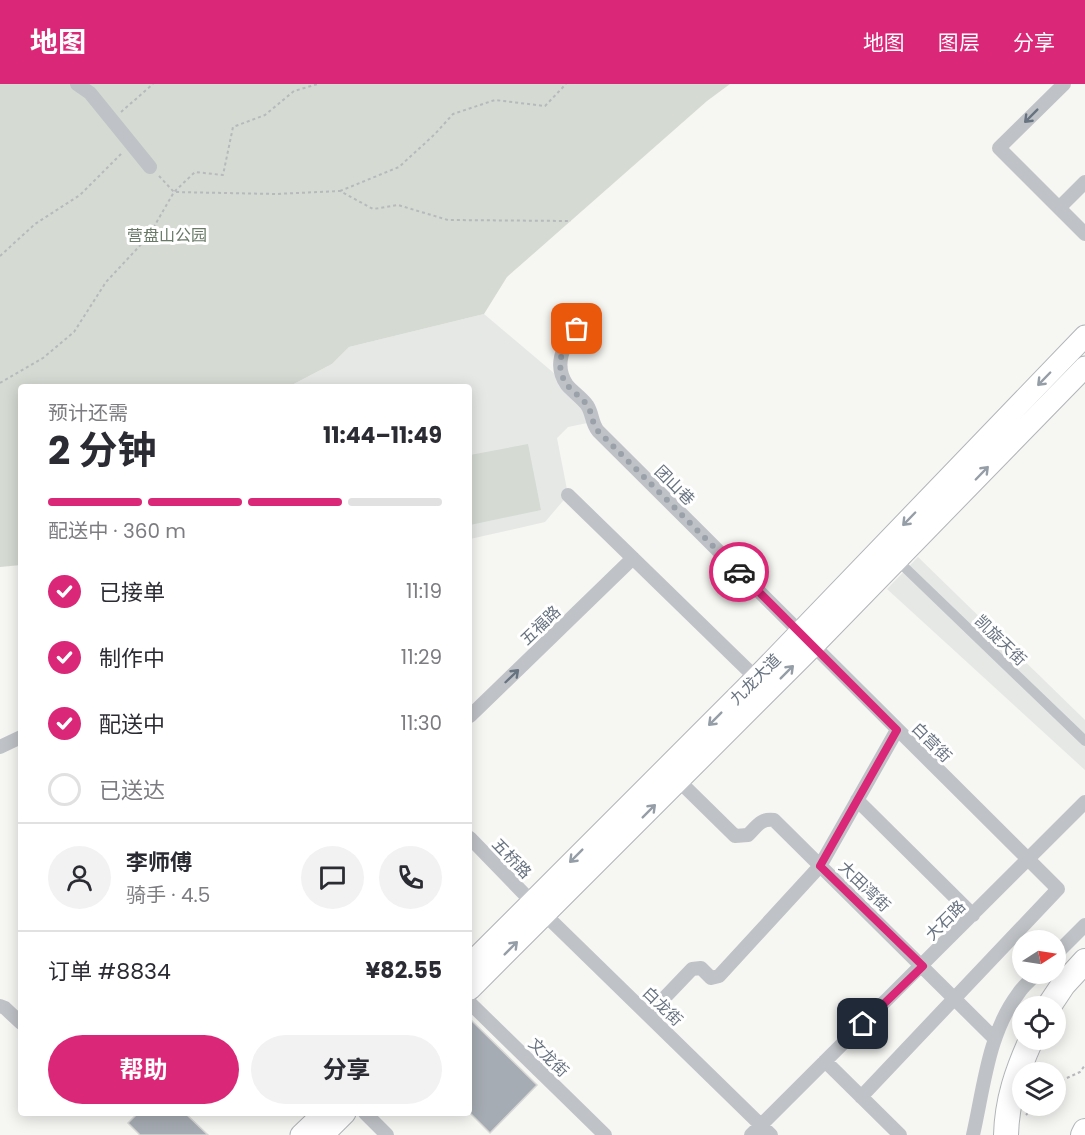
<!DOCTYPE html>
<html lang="zh">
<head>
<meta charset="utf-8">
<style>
  :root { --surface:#fff; --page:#f2f2f3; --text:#2b2b33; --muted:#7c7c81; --line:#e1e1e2; --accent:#db2777 }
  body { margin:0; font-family:Poppins,"Noto Sans SC",sans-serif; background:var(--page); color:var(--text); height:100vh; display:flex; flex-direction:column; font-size:22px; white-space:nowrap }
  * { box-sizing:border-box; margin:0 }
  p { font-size:20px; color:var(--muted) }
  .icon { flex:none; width:33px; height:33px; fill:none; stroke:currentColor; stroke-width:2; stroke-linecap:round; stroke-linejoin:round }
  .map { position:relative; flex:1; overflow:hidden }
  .sheet { position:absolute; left:18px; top:300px; width:454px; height:732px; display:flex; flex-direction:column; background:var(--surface); border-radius:6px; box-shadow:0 3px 15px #0003 }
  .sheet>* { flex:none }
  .needle { width:39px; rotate:78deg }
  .fabs { position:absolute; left:1012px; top:846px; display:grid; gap:12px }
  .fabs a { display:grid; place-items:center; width:54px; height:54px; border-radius:50%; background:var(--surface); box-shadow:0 3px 15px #0003; font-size:30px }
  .pin { position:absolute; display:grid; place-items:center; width:51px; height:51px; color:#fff; margin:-26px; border-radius:12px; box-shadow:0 3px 9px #0006 }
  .courier { position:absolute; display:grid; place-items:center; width:60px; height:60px; margin:-30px; border:4px solid #db2777; border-radius:50%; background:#fff; color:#222; box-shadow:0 2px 8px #0007 }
  .head em { font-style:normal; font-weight:700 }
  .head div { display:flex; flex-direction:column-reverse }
  .head { display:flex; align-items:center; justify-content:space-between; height:102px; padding:0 30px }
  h1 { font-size:39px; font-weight:700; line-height:45px }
  .bar { display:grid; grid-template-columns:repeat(4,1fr); gap:9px 6px; align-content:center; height:72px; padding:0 30px }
  .bar i { height:8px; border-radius:4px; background:var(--line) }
  .bar .on { background:var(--accent) }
  .bar p { grid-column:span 4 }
  .line { display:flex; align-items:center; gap:15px; padding:0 30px; border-top:2px solid var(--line) }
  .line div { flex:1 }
  .round { display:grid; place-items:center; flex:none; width:63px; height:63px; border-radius:32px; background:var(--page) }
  ol { padding:0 30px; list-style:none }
  li { display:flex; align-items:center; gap:18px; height:66px }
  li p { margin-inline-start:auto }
  li .icon { padding:6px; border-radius:50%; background:var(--accent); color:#fff; stroke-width:4 }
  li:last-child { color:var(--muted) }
  li i { width:33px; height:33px; border:3px solid var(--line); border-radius:50% }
  .button { display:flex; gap:12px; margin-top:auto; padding:12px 30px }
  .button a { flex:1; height:69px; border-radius:36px; background:var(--accent); color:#fff; font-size:24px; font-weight:700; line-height:69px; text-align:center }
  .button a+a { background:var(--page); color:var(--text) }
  header { display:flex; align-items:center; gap:36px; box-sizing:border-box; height:84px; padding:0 30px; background:var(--accent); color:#fff }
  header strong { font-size:28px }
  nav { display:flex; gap:33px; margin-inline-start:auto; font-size:21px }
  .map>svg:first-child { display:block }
</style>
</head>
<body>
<header>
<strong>地图</strong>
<nav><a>地图</a><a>图层</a><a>分享</a></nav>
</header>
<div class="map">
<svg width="1085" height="1051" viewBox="0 0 1085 1051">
  <rect width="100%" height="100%" fill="#f6f6f3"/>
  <path fill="#e6e8e6" d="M484,230L568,301L592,338L568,343L557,354L568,411L545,438L470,455V303H288L332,280L349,263Z
    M918,473L1085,636V686L887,505Z"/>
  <path fill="#d5dad3" d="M0,0H730L707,17L507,193L484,230L349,263L332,280L288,303H223L221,301L218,303H21V481L0,483Z
    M528,360L541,426L470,441V371Z"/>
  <path fill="#a6acb3" stroke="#d7d7d6" stroke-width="1.5" d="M470,935L537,1001L490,1049L470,1029Z
    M138,1029H185L208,1051H140L128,1039Z"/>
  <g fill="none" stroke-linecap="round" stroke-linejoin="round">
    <defs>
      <path id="primary" d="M470,880L756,594L1085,252
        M470,905L814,561L1085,283
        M301,1051L324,1029
        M323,1051L345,1029"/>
      <path id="motorway" d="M1049,922L1063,901L1085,877
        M1006,1051C1007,1016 1017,987 1031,956
        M1083,1051L1085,1047"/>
    </defs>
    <use href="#primary" stroke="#b1b4b8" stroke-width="23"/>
    <use href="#motorway" stroke="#b2b5b8" stroke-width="26"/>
    <path stroke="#b7b9bc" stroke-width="2" stroke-dasharray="3 3" stroke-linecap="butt" d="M121,28L153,0
      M159,92L174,108L276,110L340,107L373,125L398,121L448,136L571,137
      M340,107L399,83L435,50L453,30L495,16L545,22L566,0
      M0,172L35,140L80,111L123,68
      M0,299L43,274L74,248L106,198L148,153L174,108L195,88L223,91L233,43L265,31L294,7L318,0
      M1056,999L1080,988L1085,981
      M1026,1031L1034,1022"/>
    <path stroke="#bfc2c6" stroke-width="10" d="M897,476L1085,657"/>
    <path stroke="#bfc2c6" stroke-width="14" d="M77,0L90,9L150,83
      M1064,0L999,64L1085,150
      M1059,124L1085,98
      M577,245C563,261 553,281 567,301C573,308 582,314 587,321C593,330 591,338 598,347L1058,805L861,1013
      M568,411L756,594
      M470,632L633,474
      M0,663L21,653
      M679,697L735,752L748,751C757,742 761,734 774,736L994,954
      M857,716L973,831
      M470,754L531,817L771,1051
      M1056,870L1085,841
      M470,919L605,1051
      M0,922L5,924L21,939
      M648,931L692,885L701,884L711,894L719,892L820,782L897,646
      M825,977L900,1051
      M365,1029L387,1051
      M751,1051L1085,718
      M973,1051C984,1003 988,950 1018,910C1023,902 1030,896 1037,890"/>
    <use href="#primary" stroke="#fff" stroke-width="21"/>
    <use href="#motorway" stroke="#fff" stroke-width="24"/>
  </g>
  <defs><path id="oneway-shaft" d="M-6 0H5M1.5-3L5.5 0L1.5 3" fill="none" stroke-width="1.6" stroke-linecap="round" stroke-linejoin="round" transform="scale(1.5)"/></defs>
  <g stroke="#687381">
    <use href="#oneway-shaft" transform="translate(1031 32) rotate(135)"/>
    <use href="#oneway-shaft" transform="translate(512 592) rotate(-44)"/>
  </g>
  <g stroke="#959da7">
    <use href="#oneway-shaft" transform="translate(1044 295) rotate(134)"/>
    <use href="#oneway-shaft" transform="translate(982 389) rotate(-46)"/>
    <use href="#oneway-shaft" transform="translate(909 435) rotate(134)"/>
    <use href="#oneway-shaft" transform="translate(787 588) rotate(-45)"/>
    <use href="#oneway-shaft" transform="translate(715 635) rotate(135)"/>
    <use href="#oneway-shaft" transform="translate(649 727) rotate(-45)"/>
    <use href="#oneway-shaft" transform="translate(576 772) rotate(135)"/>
    <use href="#oneway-shaft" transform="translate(511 864) rotate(-45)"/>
  </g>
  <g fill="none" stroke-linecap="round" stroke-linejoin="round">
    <path stroke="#9aa1a9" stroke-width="6" stroke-dasharray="0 10.8" d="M577,245C563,261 553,281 567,301C573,308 582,314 587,321C593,330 591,338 598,347L739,488"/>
    <path stroke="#db2777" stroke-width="8" d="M739,488L897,646L820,782L923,882L863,940"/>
  </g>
  <g text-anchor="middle" stroke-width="6" stroke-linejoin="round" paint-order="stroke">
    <g font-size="16" fill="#687966" stroke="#fff">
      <text x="167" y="157">营盘山公园</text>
    </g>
    <g font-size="16" fill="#687381" stroke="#fff">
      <text transform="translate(675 401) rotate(45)" y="6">团山巷</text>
      <text transform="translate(540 541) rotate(-44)" y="6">五福路</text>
      <text transform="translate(1001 556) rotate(44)" y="6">凯旋天街</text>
      <text transform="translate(755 595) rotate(-45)" y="6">九龙大道</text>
      <text transform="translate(932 658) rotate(45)" y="6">白营街</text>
      <text transform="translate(512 774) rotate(46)" y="6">五桥路</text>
      <text transform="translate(865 802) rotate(44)" y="6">大田湾街</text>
      <text transform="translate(945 836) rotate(-45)" y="6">大石路</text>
      <text transform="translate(663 922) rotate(44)" y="6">白龙街</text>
      <text transform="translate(549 973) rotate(44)" y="6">文龙街</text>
    </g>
  </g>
</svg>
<div class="fabs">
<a><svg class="needle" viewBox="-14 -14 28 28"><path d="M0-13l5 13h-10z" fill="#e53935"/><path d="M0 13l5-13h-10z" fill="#7c7c81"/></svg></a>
<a><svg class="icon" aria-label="locate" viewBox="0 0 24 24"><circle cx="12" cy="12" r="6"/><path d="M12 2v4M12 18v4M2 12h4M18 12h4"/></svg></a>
<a><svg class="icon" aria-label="layers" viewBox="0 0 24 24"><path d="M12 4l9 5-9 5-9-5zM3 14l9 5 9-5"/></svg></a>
</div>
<div class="pin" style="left:577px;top:245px;background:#ea580c"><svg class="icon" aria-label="bag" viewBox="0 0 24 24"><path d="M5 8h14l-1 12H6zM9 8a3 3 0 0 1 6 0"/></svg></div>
<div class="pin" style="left:863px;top:940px;background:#1f2937"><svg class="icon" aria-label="home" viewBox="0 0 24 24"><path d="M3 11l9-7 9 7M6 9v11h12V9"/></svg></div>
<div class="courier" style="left:739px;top:488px"><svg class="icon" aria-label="car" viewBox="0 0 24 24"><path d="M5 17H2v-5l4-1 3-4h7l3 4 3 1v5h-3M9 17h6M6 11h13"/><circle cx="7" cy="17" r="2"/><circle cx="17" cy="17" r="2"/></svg></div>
<section class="sheet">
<div class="head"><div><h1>2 分钟</h1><p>预计还需</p></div><em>11:44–11:49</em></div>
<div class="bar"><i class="on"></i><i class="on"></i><i class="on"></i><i></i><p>配送中 · 360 m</p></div>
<ol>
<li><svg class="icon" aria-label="check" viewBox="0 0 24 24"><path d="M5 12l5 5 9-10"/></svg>已接单<p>11:19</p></li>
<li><svg class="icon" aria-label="check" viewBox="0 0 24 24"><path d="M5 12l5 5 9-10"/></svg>制作中<p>11:29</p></li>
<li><svg class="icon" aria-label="check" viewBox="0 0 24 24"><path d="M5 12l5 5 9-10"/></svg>配送中<p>11:30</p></li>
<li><i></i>已送达</li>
</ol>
<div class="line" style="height:108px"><a class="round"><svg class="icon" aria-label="person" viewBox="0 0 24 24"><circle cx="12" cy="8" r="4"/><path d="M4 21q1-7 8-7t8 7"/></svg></a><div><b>李师傅</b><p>骑手 · 4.5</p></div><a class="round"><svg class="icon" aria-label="chat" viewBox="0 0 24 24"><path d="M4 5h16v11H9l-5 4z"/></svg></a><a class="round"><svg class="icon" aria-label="phone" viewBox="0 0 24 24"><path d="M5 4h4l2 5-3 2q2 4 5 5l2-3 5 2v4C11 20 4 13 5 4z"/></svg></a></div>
<div class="line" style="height:78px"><div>订单 #8834</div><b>¥82.55</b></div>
<div class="button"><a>帮助</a><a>分享</a></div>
</section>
</div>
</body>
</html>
